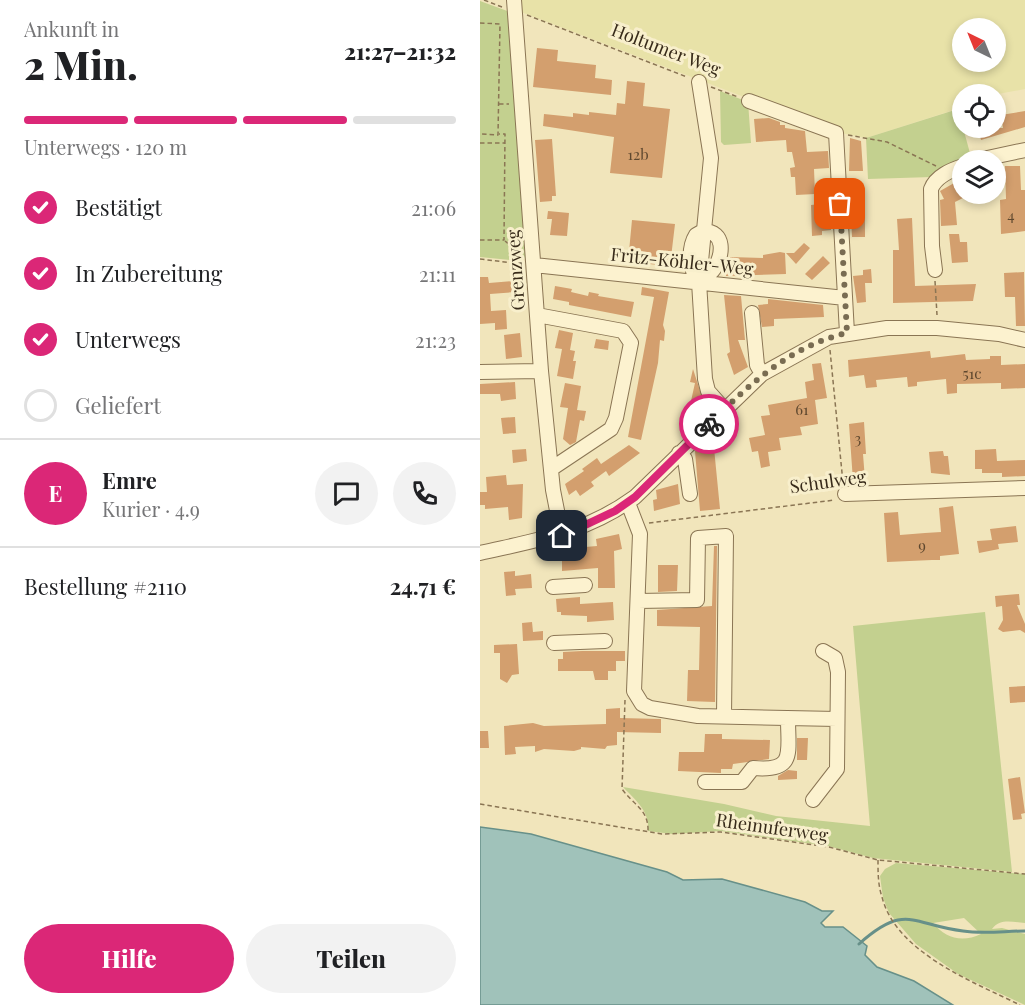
<!DOCTYPE html>
<html lang="de">
<head>
<meta charset="utf-8">
<style>
  :root { --surface:#fff; --page:#f2f2f2; --text:#202124; --muted:#757577; --line:#e0e0e0; --accent:#db2777 }
  body { margin:0; font-family:"Playfair Display",serif; background:var(--page); color:var(--text); height:100vh; display:flex; flex-direction:column; font-size:22px; white-space:nowrap }
  * { box-sizing:border-box; margin:0 }
  p { font-size:20px; color:var(--muted) }
  .icon { flex:none; width:33px; height:33px; fill:none; stroke:currentColor; stroke-width:2; stroke-linecap:round; stroke-linejoin:round }
  .map { position:relative; flex:1; overflow:hidden }
  .sheet { display:flex; flex-direction:column; background:var(--surface); width:480px }
  .sheet>* { flex:none }
  .needle { width:39px; rotate:317deg }
  .buttons { position:absolute; left:472px; top:18px; display:grid; gap:12px }
  .buttons a { display:grid; place-items:center; width:54px; height:54px; border-radius:50%; background:var(--surface); box-shadow:0 3px 9px #0003; font-size:30px }
  .pin { position:absolute; display:grid; place-items:center; width:51px; height:51px; color:#fff; margin:-26px; border-radius:12px; box-shadow:0 3px 9px #0006 }
  .courier { position:absolute; display:grid; place-items:center; width:60px; height:60px; margin:-30px; border:4px solid #db2777; border-radius:50%; background:#fff; color:#222; box-shadow:0 2px 8px #0007 }
  .summary em { font-style:normal; font-weight:800 }
  .summary div { display:flex; flex-direction:column-reverse }
  .summary { display:flex; align-items:center; justify-content:space-between; height:102px; padding:0 24px }
  h1 { font-size:39px; font-weight:800; line-height:45px }
  .bar { display:grid; grid-template-columns:repeat(4,1fr); gap:9px 6px; align-content:center; height:72px; padding:0 24px }
  .bar i { height:8px; border-radius:4px; background:var(--line) }
  .bar .on { background:var(--accent) }
  .bar p { grid-column:span 4 }
  .line { display:flex; align-items:center; gap:15px; padding:0 24px; border-top:2px solid var(--line) }
  .line div { flex:1 }
  .round { display:grid; place-items:center; flex:none; width:63px; height:63px; border-radius:32px; background:var(--page) }
  ol { padding:0 24px; list-style:none }
  li { display:flex; align-items:center; gap:18px; height:66px }
  li p { margin-inline-start:auto }
  li .icon { padding:6px; border-radius:50%; background:var(--accent); color:#fff; stroke-width:4 }
  li:last-child { color:var(--muted) }
  li i { width:33px; height:33px; border:3px solid var(--line); border-radius:50% }
  .button { display:flex; gap:12px; margin-top:auto; padding:12px 24px }
  .button a { flex:1; height:69px; border-radius:36px; background:var(--accent); color:#fff; font-size:24px; font-weight:800; line-height:69px; text-align:center }
  .button a+a { background:var(--page); color:var(--text) }
  main { display:flex; flex:1; min-height:0 }
  .map>svg:first-child { display:block }
</style>
</head>
<body>
<main>
<section class="sheet">
<div class="summary"><div><h1>2 Min.</h1><p>Ankunft in</p></div><em>21:27–21:32</em></div>
<div class="bar"><i class="on"></i><i class="on"></i><i class="on"></i><i></i><p>Unterwegs · 120 m</p></div>
<ol>
<li><svg class="icon" aria-label="check" viewBox="0 0 24 24"><path d="M5 12l5 5 9-10"/></svg>Bestätigt<p>21:06</p></li>
<li><svg class="icon" aria-label="check" viewBox="0 0 24 24"><path d="M5 12l5 5 9-10"/></svg>In Zubereitung<p>21:11</p></li>
<li><svg class="icon" aria-label="check" viewBox="0 0 24 24"><path d="M5 12l5 5 9-10"/></svg>Unterwegs<p>21:23</p></li>
<li><i></i>Geliefert</li>
</ol>
<div class="line" style="height:108px"><b class="round" style="background:var(--accent);color:#fff">E</b><div><b>Emre</b><p>Kurier · 4.9</p></div><a class="round"><svg class="icon" aria-label="chat" viewBox="0 0 24 24"><path d="M4 5h16v11H9l-5 4z"/></svg></a><a class="round"><svg class="icon" aria-label="phone" viewBox="0 0 24 24"><path d="M5 4h4l2 5-3 2q2 4 5 5l2-3 5 2v4C11 20 4 13 5 4z"/></svg></a></div>
<div class="line" style="height:78px"><div>Bestellung #2110</div><b>24.71 €</b></div>
<div class="button"><a>Hilfe</a><a>Teilen</a></div>
</section>
<div class="map">
<svg width="545" height="1005" viewBox="0 0 545 1005">
  <rect width="100%" height="100%" fill="#f1e5bb"/>
  <path fill="#e8e2a8" fill-rule="evenodd" d="M36,0H545V89L518,94L516,97V94H483V107L386,138L356,132L41,12ZM483,28H516V62H483Z"/>
  <path fill="#c3d08f" fill-rule="evenodd" d="M0,1L33,13L52,251L41,261L0,257Z
    M240,91L268,102L271,143L244,145L241,142Z
    M478,109L491,157L452,177L388,179L386,138Z
    M505,612L532,872L393,858L348,846L241,831L192,834L168,831C170,811 156,801 143,787L244,804L296,816L390,826L373,626Z
    M416,863L545,874V923C532,922 520,918 512,929L522,928L545,934V1005L478,974L436,944L409,913L403,898L400,876L405,869ZM484,918L501,934C482,943 465,938 453,923Z"/>
  <path fill="#a0c2ba" stroke="#679089" stroke-width="1.5" d="M0,827L51,834L187,872L203,880L242,879L325,902L342,911H353L341,923L345,927H363L387,946L385,955L397,967L434,981L473,1005H0Z"/>
  <g fill="none" stroke-linecap="round" stroke-linejoin="round">
    <path stroke="#679089" stroke-width="3" d="M379,944C426,902 432,925 483,931C503,934 525,931 545,931"/>
  </g>
  <path fill="#d39f6e" d="M57,48L78,50L77,61L116,65L115,78L132,80L131,95L53,87Z
    M147,81L165,83L163,106L190,109L182,178L130,173L134,137L63,126L64,114L93,117V113L109,115V112L136,115L137,103L145,104Z
    M545,111V127L501,140L498,128H523L521,115Z
    M289,118L300,122V125H305V128L325,131L327,152L348,151L349,168L334,169L335,194L316,195L315,177H311L310,168L315,167L312,152H307L306,140L276,142L274,119Z
    M370,138L381,141L383,171H369Z
    M72,139L76,196H72V201L60,202L55,140Z
    M525,166H540L541,190H545V231L521,234L520,200L526,199Z
    M483,178V198L475,202L477,225L461,226L460,200L464,199L460,191Z
    M340,204V209L350,208L351,230L342,231V235L332,236L331,205Z
    M68,211L89,213L87,236L70,235L72,219H67Z
    M371,215H385V237H372Z
    M432,218L435,286L496,284L493,301L413,303V250H419L417,219Z
    M152,220L195,224L190,266L148,262Z
    M469,234H479L480,242H487L488,262L472,263Z
    M324,243L330,248L316,264L306,253H314Z
    M300,252L305,253L306,274L246,276V268H251L250,257L283,258V255Z
    M343,256L350,263L332,280L325,274Z
    M391,269L392,283H385L386,302L377,303L373,276L383,275V270Z
    M544,272L545,326H536L535,297H525L524,273Z
    M0,277H8L9,283L34,281L35,292L10,294L11,311L26,310L27,329L15,330V323L0,324Z
    M75,286L92,289L91,292L108,296L109,292L119,294L118,296L154,302L151,317L89,305V302L73,299Z
    M162,287L189,292L183,325L185,331L184,341L180,340L178,363L161,440L148,437L174,297L161,295Z
    M244,295L261,296L265,340H258L268,367L254,375L247,354L250,352Z
    M288,299L343,305L344,317L294,319V326L282,327L278,305L288,304Z
    M79,330L93,333L90,350L95,351L93,361H96L93,379L77,376L82,349L75,348Z
    M40,333L42,357L26,359L24,335Z
    M116,339L129,341L128,350L114,348Z
    M450,351L451,358L485,354L486,360L510,359V356H521V365L545,364V388L521,389V383L477,384V393L467,394L466,379L437,382V386L428,387L427,377L396,380L397,387L386,388L384,375L369,377L368,360Z
    M341,363L347,398L335,400L338,424L320,427L322,435L299,438L301,450L288,452L290,466L281,468L278,451L272,452L269,438L285,435L281,416L290,415L288,405L327,398L325,382L334,380L332,364Z
    M213,369L222,397L217,421L207,419L215,383L210,382Z
    M35,382L36,399L21,401L20,394H0V384Z
    M85,383L101,386L97,410L106,411L104,421L100,420L96,442L90,445L83,439L88,408L80,407Z
    M35,417L36,433L23,434L21,418Z
    M384,422L386,454H383L385,480L373,481L369,424Z
    M149,445L160,453L129,476L126,471L111,482L114,486L100,496L96,490L89,495L85,484L104,471L102,469L117,458L121,464Z
    M229,445V449L234,448L240,509L220,511L215,451L220,450L221,446Z
    M46,449L47,461L33,463L32,450Z
    M516,449L517,461L545,460V476L522,477V473H502V469H495V450Z
    M463,451L464,456H468L470,475L451,473L449,452Z
    M26,475L27,485L43,484L42,518L29,520L28,507L5,509V505H0V492H7L6,477Z
    M198,484L200,504L174,511L173,500L177,499L176,490Z
    M473,506L479,554L460,556V560H452L407,562L404,513L418,512L420,535L445,533L461,532L459,508Z
    M536,526L538,542L518,544L519,549L499,553L497,541L512,540L510,529Z
    M139,534L142,549L134,551L135,588H118V568L82,571V549L117,546L116,539Z
    M234,546H237L235,702L207,701L208,670H219L220,627L177,626V610L232,606Z
    M178,565H198L197,591L178,592Z
    M35,571V576L51,574L52,588L35,589L36,595L26,596L24,572Z
    M539,594L540,605H537L545,624V633L540,630L523,632L518,629L523,620L522,606L516,607L515,596Z
    M100,597V604L133,602L134,620L107,622V616L81,615V612H77L76,599Z
    M52,622L53,632L63,631V640L43,641L42,623Z
    M37,644L39,674L32,675L27,683L20,679V653H14V645Z
    M102,651H145V661H136V671H128V680H115L113,671H78V659H83V652Z
    M545,686V702L530,703L529,687Z
    M140,708V718L181,719V733L137,732V745L127,746L125,749L101,747V749L94,751L64,749L55,752V746L35,747L36,754L25,755L24,726L53,723L64,726L126,724V709Z
    M0,731H8L9,748H0Z
    M225,734H242V739L290,740L289,759L253,764L252,769H241V773L198,771L199,752H224Z
    M317,738H328L327,760H317Z
    M308,770L317,771V779L298,780V776Z
    M540,777L545,813L541,814L542,819L533,820L528,779Z"/>
  <g fill="none" stroke-linecap="round" stroke-linejoin="round">
    <defs>
      <path id="minor" d="M34,0L61,371L73,490L82,536
        M219,82L231,158L219,282L225,379L228,391L244,409
        M269,101L356,133L367,333
        M498,160L545,150
        M223,231C246,231 243,255 234,269C231,274 224,278 219,282C209,270 208,248 216,235Z
        M54,265L365,298
        M455,270L452,246L451,189C456,176 471,170 483,166
        M272,313L277,365L282,374
        M57,315L143,331L151,343L136,418L131,429L71,469
        M0,372L61,371
        M199,453L205,459L210,494
        M365,494L545,488
        M148,503L160,534L154,691L162,704L170,708L218,716L357,719
        M0,553C57,540 106,533 155,497L282,374L349,337L407,328H457L519,334L545,340
        M73,587L105,585
        M158,601L217,600L218,538L246,536L244,716
        M74,643L125,641
        M225,782H262L273,768C316,772 308,753 308,719
        M333,800L357,769L358,672L355,658L343,651"/>
    </defs>
    <use href="#minor" stroke="#8a7554" stroke-width="16"/>
    <path stroke="#8a7554" stroke-width="1.5" stroke-dasharray="4.5 3" stroke-linecap="butt" d="M4,0L22,7
      M47,15L207,77
      M0,23L20,24L18,135L0,134
      M231,87L258,97
      M19,104H29
      M368,135L407,142L456,166
      M0,143H25
      M0,240H24L25,134H19
      M25,241L40,253
      M0,259L42,264
      M455,281L457,315
      M350,350L363,483
      M169,523L355,500
      M145,700L142,789C153,805 169,809 168,832
      M0,804L182,834L241,832L349,847L398,860L545,874
      M398,860C398,873 398,885 402,897C416,953 494,982 540,1005"/>
    <use href="#minor" stroke="#fcf2cf" stroke-width="14"/>
  </g>
  <g fill="none" stroke-linecap="round" stroke-linejoin="round">
    <path stroke="#796c52" stroke-width="6" stroke-dasharray="0 10.8" d="M229,424C270,384 310,346 367,333L360,204"/>
    <path stroke="#db2777" stroke-width="8" d="M82,536L135,511L155,497L229,424"/>
  </g>
  <g text-anchor="middle" stroke-width="6" stroke-linejoin="round" paint-order="stroke">
    <g font-size="15" fill="#5f482f">
      <text x="158" y="160">12b</text>
      <text x="531" y="221">4</text>
      <text x="492" y="379">51c</text>
      <text x="322" y="415">61</text>
      <text x="378" y="444">3</text>
      <text x="442" y="551">9</text>
    </g>
    <g font-size="18" fill="#382b1a" stroke="#f8efcc">
      <text transform="translate(186 50) rotate(21)" y="6">Holtumer Weg</text>
      <text transform="translate(202 262) rotate(6)" y="6">Fritz-Köhler-Weg</text>
      <text transform="translate(36 270) rotate(-94)" y="6">Grenzweg</text>
      <text transform="translate(348 482) rotate(-8)" y="6">Schulweg</text>
      <text transform="translate(292 828) rotate(8)" y="6">Rheinuferweg</text>
    </g>
  </g>
</svg>
<div class="buttons">
<a><svg class="needle" viewBox="-14 -14 28 28"><path d="M0-13l5 13h-10z" fill="#e53935"/><path d="M0 13l5-13h-10z" fill="#757577"/></svg></a>
<a><svg class="icon" aria-label="locate" viewBox="0 0 24 24"><circle cx="12" cy="12" r="6"/><path d="M12 2v4M12 18v4M2 12h4M18 12h4"/></svg></a>
<a><svg class="icon" aria-label="layers" viewBox="0 0 24 24"><path d="M12 4l9 5-9 5-9-5zM3 14l9 5 9-5"/></svg></a>
</div>
<div class="pin" style="left:360px;top:204px;background:#ea580c"><svg class="icon" aria-label="bag" viewBox="0 0 24 24"><path d="M5 8h14l-1 12H6zM9 8a3 3 0 0 1 6 0"/></svg></div>
<div class="pin" style="left:82px;top:536px;background:#1f2937"><svg class="icon" aria-label="home" viewBox="0 0 24 24"><path d="M3 11l9-7 9 7M6 9v11h12V9"/></svg></div>
<div class="courier" style="left:229px;top:424px"><svg class="icon" aria-label="bike" viewBox="0 0 24 24"><circle cx="6" cy="16" r="4"/><circle cx="18" cy="16" r="4"/><path d="M6 16l4-8h5l3 8M10 8l3 8H6M13 5h3"/></svg></div>
</div>
</main>
</body>
</html>
